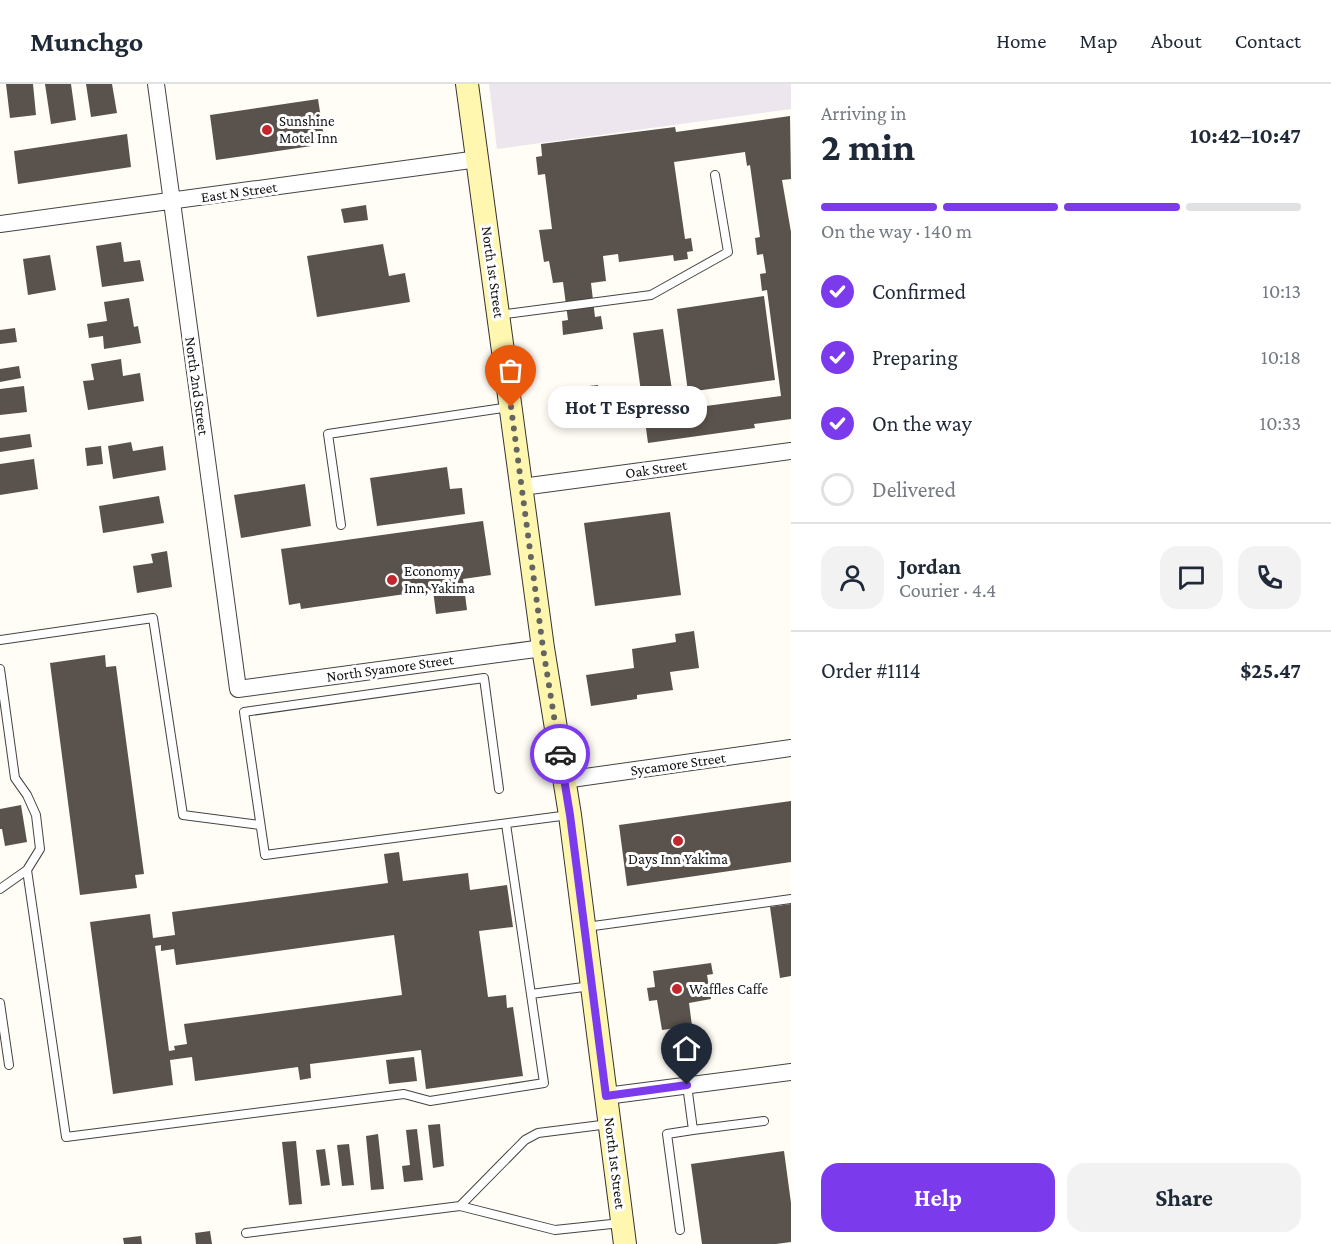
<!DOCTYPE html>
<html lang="en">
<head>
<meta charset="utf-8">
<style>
  :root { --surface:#fff; --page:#f2f2f3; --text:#1f2937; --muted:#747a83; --line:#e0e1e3; --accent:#7c3aed }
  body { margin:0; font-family:"Crimson Pro",serif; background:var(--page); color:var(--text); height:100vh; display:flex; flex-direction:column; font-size:22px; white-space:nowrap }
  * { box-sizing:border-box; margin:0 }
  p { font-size:20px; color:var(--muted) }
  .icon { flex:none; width:33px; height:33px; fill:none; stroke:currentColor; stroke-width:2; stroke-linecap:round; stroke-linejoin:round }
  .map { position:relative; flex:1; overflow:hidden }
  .panel { display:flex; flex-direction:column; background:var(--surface); width:540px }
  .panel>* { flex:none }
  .pin { position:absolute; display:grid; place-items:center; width:51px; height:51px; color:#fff; margin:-62px -26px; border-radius:50% 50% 50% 0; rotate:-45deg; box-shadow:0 0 6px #0007 }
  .pin .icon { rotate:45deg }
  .courier { position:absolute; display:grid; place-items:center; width:60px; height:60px; margin:-30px; border:4px solid #7c3aed; border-radius:50%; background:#fff; color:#222; box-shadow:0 2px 8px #0007 }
  .bubble { position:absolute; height:42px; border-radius:18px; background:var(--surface); box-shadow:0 3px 9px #0003; font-size:20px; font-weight:700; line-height:42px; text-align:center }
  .headline em { font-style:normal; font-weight:700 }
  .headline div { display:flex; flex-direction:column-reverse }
  .headline { display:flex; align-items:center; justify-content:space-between; height:102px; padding:0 30px }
  h1 { font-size:39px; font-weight:700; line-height:45px }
  .bar { display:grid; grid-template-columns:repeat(4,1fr); gap:9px 6px; align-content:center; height:72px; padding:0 30px }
  .bar i { height:8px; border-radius:4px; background:var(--line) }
  .bar .selected { background:var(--accent) }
  .bar p { grid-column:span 4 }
  .line { display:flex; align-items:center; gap:15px; padding:0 30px; border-top:2px solid var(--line) }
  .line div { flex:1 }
  .round { display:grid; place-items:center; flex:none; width:63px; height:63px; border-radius:18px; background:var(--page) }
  ol { padding:0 30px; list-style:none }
  li { display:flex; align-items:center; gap:18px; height:66px }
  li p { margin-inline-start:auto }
  li .icon { padding:6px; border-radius:50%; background:var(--accent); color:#fff; stroke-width:4 }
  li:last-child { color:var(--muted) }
  li i { width:33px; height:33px; border:3px solid var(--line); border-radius:50% }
  .button { display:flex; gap:12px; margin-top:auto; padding:12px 30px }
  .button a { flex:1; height:69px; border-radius:18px; background:var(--accent); color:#fff; font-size:24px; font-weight:700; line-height:69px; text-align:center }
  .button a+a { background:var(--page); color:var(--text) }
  header { display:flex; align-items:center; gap:36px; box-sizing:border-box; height:84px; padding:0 30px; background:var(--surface); border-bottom:2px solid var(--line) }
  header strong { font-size:28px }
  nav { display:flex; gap:33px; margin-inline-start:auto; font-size:21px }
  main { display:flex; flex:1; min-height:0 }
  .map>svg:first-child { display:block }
</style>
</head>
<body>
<header>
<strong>Munchgo</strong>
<nav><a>Home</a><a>Map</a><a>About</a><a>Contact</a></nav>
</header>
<main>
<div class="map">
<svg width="791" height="1160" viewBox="0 0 791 1160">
  <rect width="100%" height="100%" fill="#fffdf5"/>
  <path fill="#eee6ef" d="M489,0H791V25L497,65Z"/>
  <path fill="#5a524d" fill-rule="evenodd" d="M6,0H33L36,31L10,34Z
    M45,0H71L76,36L51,40Z
    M86,0H112L117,29L91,33Z
    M318,15L325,60L216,76L210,31Z
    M790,32L791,95L782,96L791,148V335L754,340L755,344L648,359L633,249L663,245L673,313H675L676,326L781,312L767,206L762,207L760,190L766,189L763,170L757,171L755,154L760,153L750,81L747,82L745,68L674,78L685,155L691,154L693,167L687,168L688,175L674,177L673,171L619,178L618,170L603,172L606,197L591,199L595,233L601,232L603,245L563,251L562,237L568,236L563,198L553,199L549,177L544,178L539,146L552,145L545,90L538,91L536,73L542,72L541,60L675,43L676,48Z
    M127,50L131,83L18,100L14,67Z
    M366,121L368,136L344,139L341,125Z
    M121,158L124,178L140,176L144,197L102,203L96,162Z
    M383,160L389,192L405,189L410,218L317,233L307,172Z
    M50,171L56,206L28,211L23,175Z
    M764,212L775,296L688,308L677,225Z
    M129,214L134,243L138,242L141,259L104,265L103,252L89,254L87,240L107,237L104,218Z
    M15,244L17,258L0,260V246Z
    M121,275L123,292L140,289L144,317L88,326L83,297L94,296L91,280Z
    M19,282L21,294L0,298V285Z
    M598,301L600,319L583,321L580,303Z
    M24,302L27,328L0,331V305Z
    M30,350L32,363L0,368V354Z
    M131,358L133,367L163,362L166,386L113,395L108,362Z
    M101,362L103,380L87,382L85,364Z
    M34,375L38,405L0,411V380Z
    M447,383L450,405L462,404L465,430L377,442L370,394Z
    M305,400L311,442L241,454L234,411Z
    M159,412L164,439L103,449L99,422Z
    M670,428L681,511L595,522L584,439Z
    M483,437L491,491L463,495L467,526L436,530L433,506L301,525L300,519L289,521L281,465Z
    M167,467L172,503L137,509L133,482L153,479L151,470Z
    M694,547L699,584L670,588L673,606L637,611V615L591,622L586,591L634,584L632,565L676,558L675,550Z
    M105,571L106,583L116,582L144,790L135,791L137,804L80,811L50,579Z
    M791,717V778L627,802L619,741Z
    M21,721L27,758L5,762L2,745H0V725Z
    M399,768L403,797L468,789L470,806L507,801L513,843L479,847L488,913L506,911L507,924L513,923L523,992L426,1005L421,966L310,980L311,994L300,996L298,983L195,997L192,973L170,976L173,1001L113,1010L90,838L150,830L153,854L175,851L172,828L388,799L384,770ZM394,851L402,911L184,940L187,960L174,962L175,966L169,967L155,862L161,861V867L174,865L176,881Z
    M791,820V892L780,894L770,823Z
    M711,879L713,890L707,891L711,915L689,919L692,942L662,946L657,916L649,917L647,904L655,903L653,887Z
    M414,973L417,997L389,1000L386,976Z
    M440,1040L444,1082L433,1084L428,1041Z
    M417,1045L423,1096L404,1098L402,1082L410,1081L406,1046Z
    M378,1050L384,1105L371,1106L366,1052Z
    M296,1057L302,1120L289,1121L282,1058Z
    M349,1060L354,1101L342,1102L337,1061Z
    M325,1065L330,1101L321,1102L316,1066Z
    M784,1067L791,1119V1158L776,1160H702L691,1080Z
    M210,1147L212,1160H196L195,1149Z
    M141,1152L142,1160H124L123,1154Z"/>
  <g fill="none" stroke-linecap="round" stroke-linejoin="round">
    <defs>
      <path id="service" d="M499,231L651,211L728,168L715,91
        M341,441L328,350L510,323
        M0,556L153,534L183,731L260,741
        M0,585L15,694L27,711L36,731L40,765L27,786L0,805
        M499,705L484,594L244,628L265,771L569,731
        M27,786L66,1053L404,1010L430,1017L544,999L506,740
        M586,843L791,815
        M531,910L591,902
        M0,919L9,981
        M609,1040L538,1049L525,1056L460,1122L555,1146L621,1139
        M693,1046L764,1037
        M680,1146L667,1050L693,1046L687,1001
        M246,1149L460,1122"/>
      <path id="minor" d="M156,0L238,605L543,564
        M0,140L478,75
        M522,403L791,367
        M564,696L791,664
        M606,1012L791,988"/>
      <path id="secondary" d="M467,0L543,564L570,731L625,1160"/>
    </defs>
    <use href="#service" stroke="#444" stroke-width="10"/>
    <use href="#minor" stroke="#444" stroke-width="18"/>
    <use href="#secondary" stroke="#333" stroke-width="24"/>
    <use href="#service" stroke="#fff" stroke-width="8"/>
    <use href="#minor" stroke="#fff" stroke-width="16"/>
    <use href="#secondary" stroke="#fff6b0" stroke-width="22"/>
  </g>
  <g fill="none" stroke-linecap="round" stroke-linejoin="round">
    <path stroke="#646461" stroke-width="6" stroke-dasharray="0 10.8" d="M511,323L543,564L560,670"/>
    <path stroke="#7c3aed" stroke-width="8" d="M560,670L570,731L606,1012L687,1001"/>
  </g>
  <g fill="#c4262e" stroke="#fff" stroke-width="2">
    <circle cx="267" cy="46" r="6"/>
    <circle cx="392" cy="496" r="6"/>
    <circle cx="678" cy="757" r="6"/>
    <circle cx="677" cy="905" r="6"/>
  </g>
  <g text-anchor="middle" stroke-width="6" stroke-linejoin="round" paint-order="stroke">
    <g font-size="15" fill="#111" stroke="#fff" text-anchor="start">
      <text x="279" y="42">Sunshine<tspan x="279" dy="17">Motel Inn</tspan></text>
      <text x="404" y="492">Economy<tspan x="404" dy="17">Inn, Yakima</tspan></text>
      <text x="678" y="780" text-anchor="middle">Days Inn Yakima</text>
      <text x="689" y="910">Waffles Caffe</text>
    </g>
    <g font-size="15" fill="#111" stroke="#fff">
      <text transform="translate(239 108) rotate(-8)" y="5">East N Street</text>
      <text transform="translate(493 188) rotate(82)" y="5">North 1st Street</text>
      <text transform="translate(197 302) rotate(82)" y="5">North 2nd Street</text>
      <text transform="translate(656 385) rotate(-8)" y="5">Oak Street</text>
      <text transform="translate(390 584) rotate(-8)" y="5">North Syamore Street</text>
      <text transform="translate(678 680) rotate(-8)" y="5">Sycamore Street</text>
      <text transform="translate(615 1079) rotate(83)" y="5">North 1st Street</text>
    </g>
  </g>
</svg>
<div class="pin" style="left:511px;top:323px;background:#ea580c"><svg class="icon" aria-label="bag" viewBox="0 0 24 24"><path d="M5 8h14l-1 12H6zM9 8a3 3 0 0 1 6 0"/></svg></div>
<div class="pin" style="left:687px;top:1001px;background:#1f2937"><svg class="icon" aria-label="home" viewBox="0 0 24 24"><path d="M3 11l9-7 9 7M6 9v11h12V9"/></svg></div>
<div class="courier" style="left:560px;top:670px"><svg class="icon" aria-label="car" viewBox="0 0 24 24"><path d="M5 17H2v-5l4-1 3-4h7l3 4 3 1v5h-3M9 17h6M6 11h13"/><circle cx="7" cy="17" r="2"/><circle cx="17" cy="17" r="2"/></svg></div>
<div class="bubble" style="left:548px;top:302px;width:159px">Hot T Espresso</div>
</div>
<section class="panel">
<div class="headline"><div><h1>2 min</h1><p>Arriving in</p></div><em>10:42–10:47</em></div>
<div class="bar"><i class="selected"></i><i class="selected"></i><i class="selected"></i><i></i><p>On the way · 140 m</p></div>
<ol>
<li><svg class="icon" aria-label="check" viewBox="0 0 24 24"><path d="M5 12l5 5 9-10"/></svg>Confirmed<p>10:13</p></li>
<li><svg class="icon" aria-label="check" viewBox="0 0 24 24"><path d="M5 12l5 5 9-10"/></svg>Preparing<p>10:18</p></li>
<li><svg class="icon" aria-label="check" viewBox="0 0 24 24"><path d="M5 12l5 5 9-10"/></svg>On the way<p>10:33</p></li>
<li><i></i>Delivered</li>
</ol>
<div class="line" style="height:108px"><a class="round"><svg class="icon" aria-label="person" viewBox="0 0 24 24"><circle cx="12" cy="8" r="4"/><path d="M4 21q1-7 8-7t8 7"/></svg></a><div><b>Jordan</b><p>Courier · 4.4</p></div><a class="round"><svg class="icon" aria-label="chat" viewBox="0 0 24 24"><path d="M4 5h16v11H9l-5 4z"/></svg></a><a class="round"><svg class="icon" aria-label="phone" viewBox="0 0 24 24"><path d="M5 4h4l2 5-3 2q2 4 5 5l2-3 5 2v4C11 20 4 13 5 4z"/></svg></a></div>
<div class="line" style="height:78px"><div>Order #1114</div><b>$25.47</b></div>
<div class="button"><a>Help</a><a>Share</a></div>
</section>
</main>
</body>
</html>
